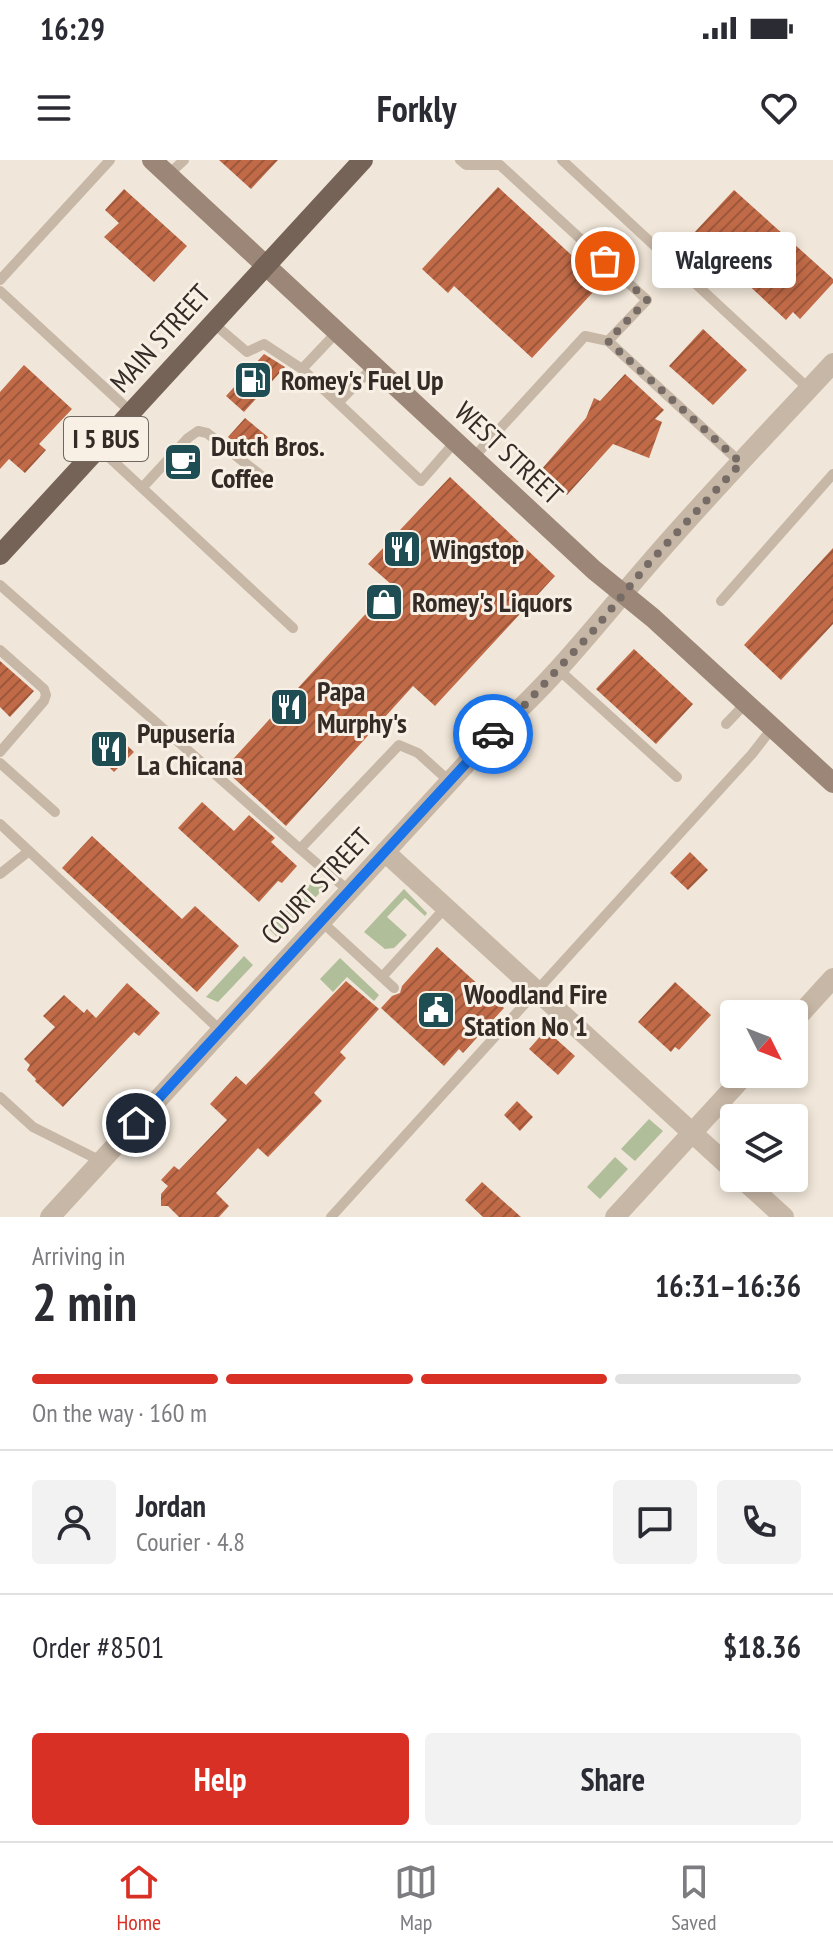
<!DOCTYPE html>
<html lang="en">
<head>
<meta charset="utf-8">
<style>
  :root { --surface:#fff; --page:#f2f2f3; --text:#2b2b33; --muted:#7c7c81; --line:#e1e1e2; --accent:#d93025 }
  body { margin:0; font-family:"PT Sans Narrow",sans-serif; background:var(--page); color:var(--text); height:100vh; display:flex; flex-direction:column; font-size:30px; white-space:nowrap }
  * { box-sizing:border-box; margin:0 }
  p { font-size:26px; color:var(--muted) }
  .icon { flex:none; width:44px; height:44px; fill:none; stroke:currentColor; stroke-width:2; stroke-linecap:round; stroke-linejoin:round }
  .map { position:relative; height:1057px; overflow:hidden }
  .side { display:flex; flex-direction:column; background:var(--surface); flex:1 }
  .side>* { flex:none }
  .needle { width:52px; rotate:132deg }
  .buttons { position:absolute; left:720px; top:840px; display:grid; gap:16px }
  .buttons a { display:grid; place-items:center; width:88px; height:88px; border-radius:8px; background:var(--surface); box-shadow:0 4px 12px #0003; font-size:40px }
  .pin { position:absolute; display:grid; place-items:center; width:68px; height:68px; color:#fff; margin:-34px; border:4px solid #fff; border-radius:50%; box-shadow:0 2px 8px #0007 }
  .courier { position:absolute; display:grid; place-items:center; width:80px; height:80px; margin:-40px; border:6px solid #1a73e8; border-radius:50%; background:#fff; color:#222; box-shadow:0 2px 10px #0007 }
  .bubble { position:absolute; height:56px; border-radius:8px; background:var(--surface); box-shadow:0 4px 12px #0003; font-size:26px; font-weight:700; line-height:56px; text-align:center }
  .head em { font-style:normal; font-weight:700 }
  .head div { display:flex; flex-direction:column-reverse }
  .head { display:flex; align-items:center; justify-content:space-between; height:136px; padding:0 32px }
  h1 { font-size:52px; font-weight:700; line-height:60px }
  .bar { display:grid; grid-template-columns:repeat(4,1fr); gap:12px 8px; align-content:center; height:96px; padding:0 32px }
  .bar i { height:10px; border-radius:6px; background:var(--line) }
  .bar .selected { background:var(--accent) }
  .bar p { grid-column:span 4 }
  .line { display:flex; align-items:center; gap:20px; padding:0 32px; border-top:2px solid var(--line) }
  .line div { flex:1 }
  .round { display:grid; place-items:center; flex:none; width:84px; height:84px; border-radius:8px; background:var(--page) }
  .button { display:flex; gap:16px; margin-top:auto; padding:16px 32px }
  .button a { flex:1; height:92px; border-radius:8px; background:var(--accent); color:#fff; font-size:32px; font-weight:700; line-height:92px; text-align:center }
  .button a+a { background:var(--page); color:var(--text) }
  .status { display:flex; justify-content:space-between; align-items:center; height:56px; padding:0 40px; background:var(--surface); direction:ltr }
  .status svg { height:22px; fill:currentColor }
  header { display:flex; justify-content:space-between; align-items:center; height:104px; padding:0 32px; background:var(--surface); font-size:36px; font-weight:700 }
  .tabs { display:flex; justify-content:space-around; align-items:center; height:112px; border-top:2px solid var(--line); background:var(--surface); font-size:22px; color:var(--muted) }
  .tabs a { display:grid; justify-items:center; gap:4px }
  .tabs .selected { color:var(--accent) }
  .map>svg:first-child { display:block }
</style>
</head>
<body>
<div class="status"><b>16:29</b><svg viewBox="0 0 49 12"><path d="M0 12V9h3v3zM5 12V6h3v6zM10 12V3h3v9zM15 12V0h3v12zM26 1h20v11H26zM47 4h2v5h-2z"/></svg></div>
<header><svg class="icon" aria-label="menu" viewBox="0 0 24 24"><path d="M4 6h16M4 12h16M4 18h16"/></svg>Forkly<svg class="icon" aria-label="heart" viewBox="0 0 24 24"><path d="M12 20l-8-8c-3-5 5-10 8-4 3-6 11-1 8 4z"/></svg></header>
<div class="map">
<svg width="833" height="1057" viewBox="0 0 833 1057">
  <defs>
    <pattern id="building-hatch" width="6" height="6" patternUnits="userSpaceOnUse" patternTransform="scale(2)"><rect width="6" height="6" fill="#c06a47"/><path d="M-1 1l2-2M0 6l6-6M5 7l2-2" fill="none" stroke="#9d573b"/></pattern>
  </defs>
  <rect width="100%" height="100%" fill="#f0e6d9"/>
  <path fill="#b0be9a" d="M316,718L325,727L278,778L269,769Z
    M404,729L427,753L425,756L405,738L387,757L407,775L394,788L385,789L364,772Z
    M244,796L253,805L218,842L206,837Z
    M340,798L379,835L374,841L347,817L333,832L320,819Z
    M649,959L663,971L635,1001L621,989Z
    M615,997L628,1009L600,1039L587,1027Z"/>
  <path fill="url(#building-hatch)" d="M219,0H278L251,29Z
    M498,27L594,116L595,130L532,198L454,126L448,133L422,109Z
    M124,29L187,86L154,122L104,77L119,63L105,50Z
    M734,30L833,119V123L800,159L793,152L786,160L727,105L714,118L685,91L697,78L693,74Z
    M703,169L747,210L713,245L669,206Z
    M264,194L285,207L244,252L226,236Z
    M24,205L72,249L39,284L46,290L25,313L9,299L0,309V232Z
    M625,214L664,250L655,259L662,262L649,298L613,284L567,335L540,311L586,258L594,238L600,241Z
    M245,258L268,277L251,296L228,277Z
    M450,317L555,416L435,546L413,526L286,666L224,609L392,425L368,404Z
    M833,388V464L781,520L744,485Z
    M634,489L693,544L656,584L596,529Z
    M0,501L34,531L10,557L0,547Z
    M113,572L134,592L114,612L94,592Z
    M202,642L234,671L249,655L275,678L271,682L297,706L282,723L278,721L259,742L178,668Z
    M92,676L182,759L195,746L239,786L197,832L62,708Z
    M690,692L708,710L688,730L670,713Z
    M437,787L504,848L463,893L459,889L444,906L381,848L392,836L400,833L402,826Z
    M346,821L379,849L340,892L346,898L314,933L322,941L268,997L258,988L216,1033L229,1046L219,1057H179L168,1046H161V1034L168,1026L161,1020L174,1006L179,1010L227,960L210,944L236,916L246,925Z
    M675,822L711,855L679,890L675,887L671,892L638,862Z
    M127,823L160,853L139,876L134,872L63,947L35,921L36,919L27,910L30,905L24,899L55,867L43,856L64,835L84,853L87,849L96,858Z
    M546,870L575,896L558,915L529,889Z
    M517,941L533,957L520,971L504,955Z
    M482,1022L521,1057H483L465,1040Z"/>
  <g fill="none" stroke-linecap="round" stroke-linejoin="round">
    <path stroke="#c7b7a6" stroke-width="10" d="M460,0L466,5H500L647,140L608,181
      M562,0L809,229
      M168,15L184,0
      M0,120L110,0
      M0,131L131,252
      M213,163L247,192L264,184L302,209
      M337,172L302,209L421,321L455,282
      M339,242L374,206
      M98,287L293,468
      M473,298L585,176L608,181L741,303
      M142,328L188,278L198,271L207,273L268,321
      M0,425L300,689
      M721,441L833,314
      M0,490L44,529L46,535L44,541L0,592
      M558,509L677,617
      M726,564L746,543
      M0,603L55,652
      M0,664L29,691
      M0,714L29,691L221,871
      M349,731L300,689L399,585L418,593L449,621
      M321,761L382,817L445,748
      M382,817L394,828
      M0,937L33,967L101,1001
      M331,1057L752,594L773,567"/>
    <path stroke="#c7b7a6" stroke-width="20" d="M385,692L734,1011
      M794,861L833,818
      M741,1018L784,1057
      M615,1057L746,914"/>
    <path stroke="#c7b7a6" stroke-width="20" d="M50,1057L499,568C554,520 599,461 647,406C707,336 771,270 833,203"/>
    <path stroke="#9b8677" stroke-width="20" d="M152,0L594,410L653,458L833,623"/>
    <path stroke="#756358" stroke-width="20" d="M0,395L363,0"/>
  </g>
  <g fill="none" stroke-linecap="round" stroke-linejoin="round">
    <path stroke="#766c65" stroke-width="8" stroke-dasharray="0 14.4" d="M493,574L521,549L594,470L648,404L741,303L608,181L647,140L605,101"/>
    <path stroke="#1a73e8" stroke-width="10" d="M136,963L493,574"/>
  </g>
  <defs>
    <symbol id="fuel-square" viewBox="-11 -11 22 22"><rect x="-9" y="-9" width="18" height="18" rx="4" fill="#1e4d53" stroke="#f8f0e5"/><path d="M-5.5-6h7V0h2V4h1.3V-2.5L3-4.5l.8-.8L6-3V5H2.5V1h-1V6h-7ZM-4.2-4.7v3.2H.2V-4.7Z" fill="#fff"/></symbol>
    <symbol id="cafe-square" viewBox="-11 -11 22 22"><rect x="-9" y="-9" width="18" height="18" rx="4" fill="#1e4d53" stroke="#f8f0e5"/><path d="M-5.5-4.5H6V0H3Q3 3.5 0 3.5H-2.5Q-5.5 3.5-5.5 0ZM3-3.2v2h1.7v-2ZM-6 4.5H4V6H-6Z" fill="#fff"/></symbol>
    <symbol id="restaurant-square" viewBox="-11 -11 22 22"><rect x="-9" y="-9" width="18" height="18" rx="4" fill="#1e4d53" stroke="#f8f0e5"/><path d="M-5-6h1v4h1v-4h1v4h1v-4h1v5L-1.5 .5V6h-2V.5L-5-1ZM5-6V6H3V1.5H1.5Q1.5-4 5-6Z" fill="#fff"/></symbol>
    <symbol id="shop-square" viewBox="-11 -11 22 22"><rect x="-9" y="-9" width="18" height="18" rx="4" fill="#1e4d53" stroke="#f8f0e5"/><path d="M-5-2.5h2.3a2.7 3.5 0 0 1 5.4 0H5L5.5 6h-11ZM-1.5-2.5h3a1.5 2.3 0 0 0-3 0Z" fill="#fff"/></symbol>
    <symbol id="civic-square" viewBox="-11 -11 22 22"><rect x="-9" y="-9" width="18" height="18" rx="4" fill="#1e4d53" stroke="#f8f0e5"/><path d="M-.6-6.5H3V-4.5H.6V-3L4-1V1h2V6H-6V1h2V-1L-.6-3ZM-1.2 2.5V6h2.4V2.5Z" fill="#fff"/></symbol>
  </defs>
  <g fill-rule="evenodd">
    <use href="#fuel-square" x="231" y="198" width="44" height="44"/>
    <use href="#cafe-square" x="161" y="280" width="44" height="44"/>
    <use href="#restaurant-square" x="380" y="367" width="44" height="44"/>
    <use href="#shop-square" x="362" y="420" width="44" height="44"/>
    <use href="#restaurant-square" x="267" y="525" width="44" height="44"/>
    <use href="#restaurant-square" x="87" y="567" width="44" height="44"/>
    <use href="#civic-square" x="414" y="828" width="44" height="44"/>
  </g>
  <g text-anchor="middle" stroke-width="6" stroke-linejoin="round" paint-order="stroke">
    <rect fill="#f8f0e5" stroke="#6f665f" stroke-width="2" x="64" y="257" width="84" height="44" rx="6"/>
    <g font-size="26" font-weight="bold" fill="#342b26">
      <text x="106" y="288">I 5 BUS</text>
    </g>
    <g font-size="28" fill="#342b26" stroke="#f8f0e5">
      <text transform="translate(160 178) rotate(-48)" y="10">MAIN STREET</text>
      <text transform="translate(509 293) rotate(43)" y="10">WEST STREET</text>
      <text transform="translate(316 726) rotate(-47)" y="10">COURT STREET</text>
    </g>
    <g font-size="28" font-weight="bold" fill="#342b26" stroke="#f8f0e5" text-anchor="start">
      <text x="281" y="230">Romey's Fuel Up</text>
      <text x="211" y="296">Dutch Bros.<tspan x="211" dy="32">Coffee</tspan></text>
      <text x="430" y="399">Wingstop</text>
      <text x="412" y="452">Romey's Liquors</text>
      <text x="317" y="541">Papa<tspan x="317" dy="32">Murphy's</tspan></text>
      <text x="137" y="583">Pupusería<tspan x="137" dy="32">La Chicana</tspan></text>
      <text x="464" y="844">Woodland Fire<tspan x="464" dy="32">Station No 1</tspan></text>
    </g>
  </g>
</svg>
<div class="buttons">
<a><svg class="needle" viewBox="-14 -14 28 28"><path d="M0-13l5 13h-10z" fill="#e53935"/><path d="M0 13l5-13h-10z" fill="#7c7c81"/></svg></a>
<a><svg class="icon" aria-label="layers" viewBox="0 0 24 24"><path d="M12 4l9 5-9 5-9-5zM3 14l9 5 9-5"/></svg></a>
</div>
<div class="pin" style="left:605px;top:101px;background:#ea580c"><svg class="icon" aria-label="bag" viewBox="0 0 24 24"><path d="M5 8h14l-1 12H6zM9 8a3 3 0 0 1 6 0"/></svg></div>
<div class="pin" style="left:136px;top:963px;background:#1f2937"><svg class="icon" aria-label="home" viewBox="0 0 24 24"><path d="M3 11l9-7 9 7M6 9v11h12V9"/></svg></div>
<div class="courier" style="left:493px;top:574px"><svg class="icon" aria-label="car" viewBox="0 0 24 24"><path d="M5 17H2v-5l4-1 3-4h7l3 4 3 1v5h-3M9 17h6M6 11h13"/><circle cx="7" cy="17" r="2"/><circle cx="17" cy="17" r="2"/></svg></div>
<div class="bubble" style="left:652px;top:72px;width:144px">Walgreens</div>
</div>
<section class="side">
<div class="head"><div><h1>2 min</h1><p>Arriving in</p></div><em>16:31–16:36</em></div>
<div class="bar"><i class="selected"></i><i class="selected"></i><i class="selected"></i><i></i><p>On the way · 160 m</p></div>
<div class="line" style="height:144px"><a class="round"><svg class="icon" aria-label="person" viewBox="0 0 24 24"><circle cx="12" cy="8" r="4"/><path d="M4 21q1-7 8-7t8 7"/></svg></a><div><b>Jordan</b><p>Courier · 4.8</p></div><a class="round"><svg class="icon" aria-label="chat" viewBox="0 0 24 24"><path d="M4 5h16v11H9l-5 4z"/></svg></a><a class="round"><svg class="icon" aria-label="phone" viewBox="0 0 24 24"><path d="M5 4h4l2 5-3 2q2 4 5 5l2-3 5 2v4C11 20 4 13 5 4z"/></svg></a></div>
<div class="line" style="height:104px"><div>Order #8501</div><b>$18.36</b></div>
<div class="button"><a>Help</a><a>Share</a></div>
</section>
<nav class="tabs">
<a class="selected"><svg class="icon" aria-label="home" viewBox="0 0 24 24"><path d="M3 11l9-7 9 7M6 9v11h12V9"/></svg>Home</a>
<a><svg class="icon" aria-label="map" viewBox="0 0 24 24"><path d="M3 6l6-2 6 2 6-2v14l-6 2-6-2-6 2zM9 4v14M15 6v14"/></svg>Map</a>
<a><svg class="icon" aria-label="saved" viewBox="0 0 24 24"><path d="M7 4h10v16l-5-4-5 4z"/></svg>Saved</a>
</nav>
</body>
</html>
